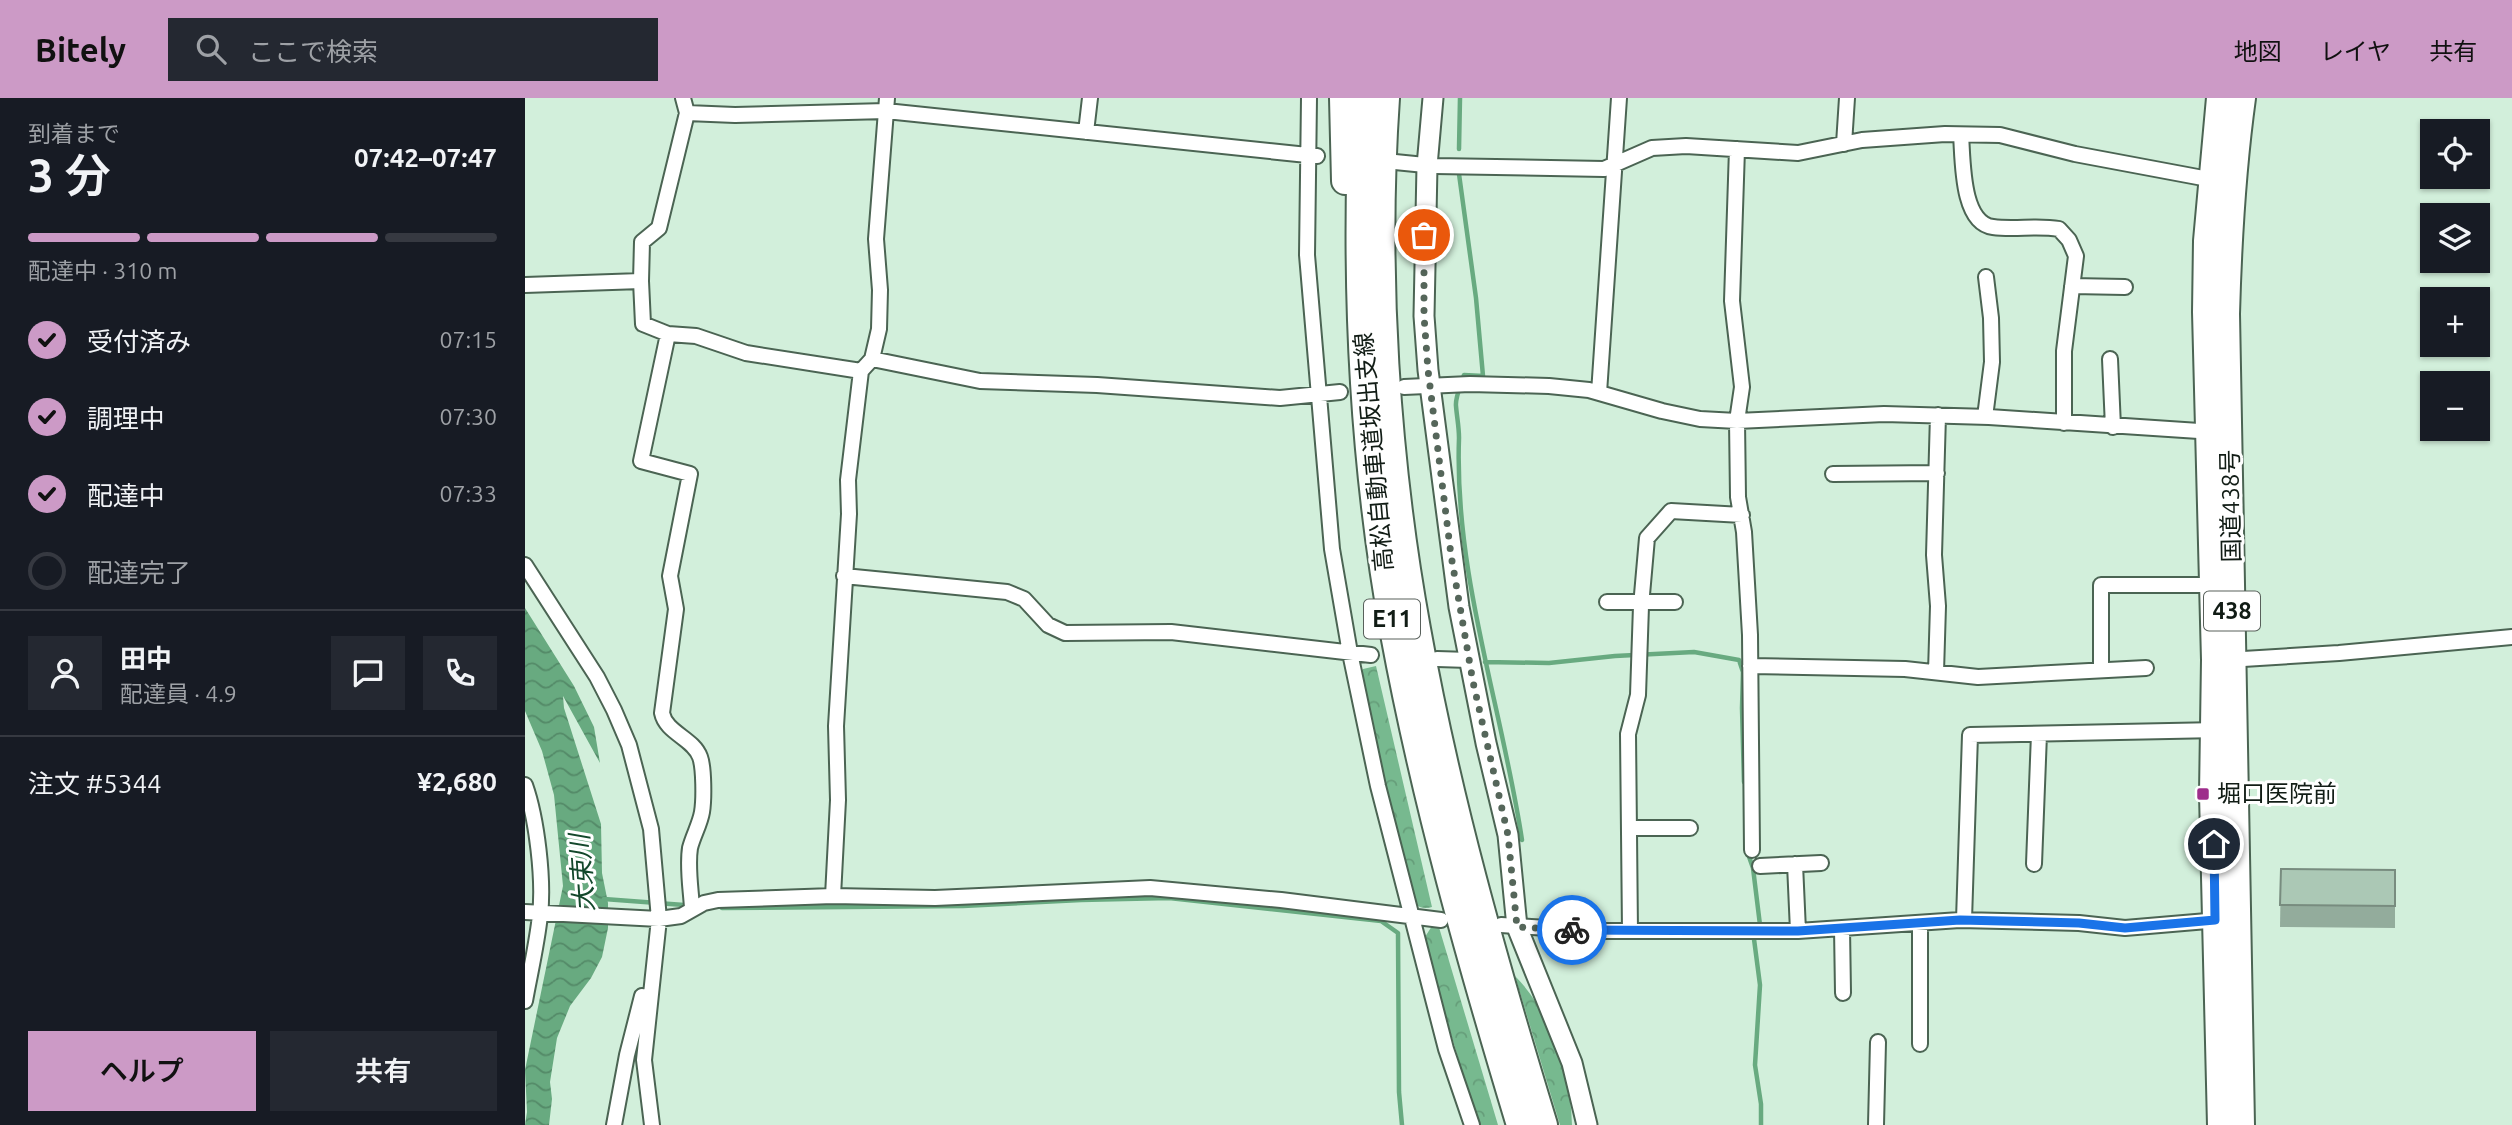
<!DOCTYPE html>
<html lang="ja">
<head>
<meta charset="utf-8">
<style>
  :root { --surface:#171b24; --page:#242831; --text:#f1f3f6; --muted:#9ea1a6; --line:#363941; --accent:#cc9ac6 }
  body { margin:0; font-family:Ubuntu,"Noto Sans JP",sans-serif; background:var(--page); color:var(--text); height:100vh; display:flex; flex-direction:column; font-size:26px; white-space:nowrap }
  * { box-sizing:border-box; margin:0 }
  p { font-size:23px; color:var(--muted) }
  .icon { flex:none; width:38px; height:38px; fill:none; stroke:currentColor; stroke-width:2; stroke-linecap:round; stroke-linejoin:round }
  .map { position:relative; flex:1; overflow:hidden }
  .side { display:flex; flex-direction:column; background:var(--surface); width:525px }
  .side>* { flex:none }
  .tools { position:absolute; left:1895px; top:21px; display:grid; gap:14px }
  .tools a { display:grid; place-items:center; width:70px; height:70px; border-radius:0px; background:var(--surface); box-shadow:0 2px 5px #0004; font-size:35px }
  .pin { position:absolute; display:grid; place-items:center; width:60px; height:60px; color:#fff; margin:-30px; border:4px solid #fff; border-radius:50%; box-shadow:0 2px 7px #0007 }
  .courier { position:absolute; display:grid; place-items:center; width:70px; height:70px; margin:-35px; border:5px solid #1a73e8; border-radius:50%; background:#fff; color:#222; box-shadow:0 2px 9px #0007 }
  .overview em { font-style:normal; font-weight:600 }
  .overview div { display:flex; flex-direction:column-reverse }
  .overview { display:flex; align-items:center; justify-content:space-between; height:119px; padding:0 28px }
  h1 { font-size:46px; font-weight:600; line-height:52px }
  .bar { display:grid; grid-template-columns:repeat(4,1fr); gap:10px 7px; align-content:center; height:84px; padding:0 28px }
  .bar i { height:9px; border-radius:5px; background:var(--line) }
  .bar .on { background:var(--accent) }
  .bar p { grid-column:span 4 }
  .line { display:flex; align-items:center; gap:18px; padding:0 28px; border-top:2px solid var(--line) }
  .line div { flex:1 }
  .round { display:grid; place-items:center; flex:none; width:74px; height:74px; border-radius:0px; background:var(--page) }
  ol { padding:0 28px; list-style:none }
  li { display:flex; align-items:center; gap:21px; height:77px }
  li p { margin-inline-start:auto }
  li .icon { padding:7px; border-radius:50%; background:var(--accent); color:#111; stroke-width:4 }
  li:last-child { color:var(--muted) }
  li i { width:38px; height:38px; border:4px solid var(--line); border-radius:50% }
  .action { display:flex; gap:14px; margin-top:auto; padding:14px 28px }
  .action a { flex:1; height:80px; border-radius:0px; background:var(--accent); color:#111; font-size:28px; font-weight:600; line-height:80px; text-align:center }
  .action a+a { background:var(--page); color:var(--text) }
  header { display:flex; align-items:center; gap:42px; box-sizing:border-box; height:98px; padding:0 35px; background:var(--accent); color:#111 }
  header strong { font-size:33px }
  nav { display:flex; gap:38px; margin-inline-start:auto; font-size:24px }
  .search { width:490px; height:63px; background:var(--page); display:flex; align-items:center; gap:18px; box-sizing:border-box; padding:0 24px; border-radius:0px; color:var(--muted); font-size:26px }
  main { display:flex; flex:1; min-height:0 }
  .map>svg:first-child { display:block }
</style>
</head>
<body>
<header>
<strong>Bitely</strong>
<div class="search"><svg class="icon" aria-label="search" viewBox="0 0 24 24"><circle cx="10" cy="10" r="6"/><path d="M15 15l6 6"/></svg>ここで検索</div>
<nav><a>地図</a><a>レイヤ</a><a>共有</a></nav>
</header>
<main>
<section class="side">
<div class="overview"><div><h1>3 分</h1><p>到着まで</p></div><em>07:42–07:47</em></div>
<div class="bar"><i class="on"></i><i class="on"></i><i class="on"></i><i></i><p>配達中 · 310 m</p></div>
<ol>
<li><svg class="icon" aria-label="check" viewBox="0 0 24 24"><path d="M5 12l5 5 9-10"/></svg>受付済み<p>07:15</p></li>
<li><svg class="icon" aria-label="check" viewBox="0 0 24 24"><path d="M5 12l5 5 9-10"/></svg>調理中<p>07:30</p></li>
<li><svg class="icon" aria-label="check" viewBox="0 0 24 24"><path d="M5 12l5 5 9-10"/></svg>配達中<p>07:33</p></li>
<li><i></i>配達完了</li>
</ol>
<div class="line" style="height:126px"><a class="round"><svg class="icon" aria-label="person" viewBox="0 0 24 24"><circle cx="12" cy="8" r="4"/><path d="M4 21q1-7 8-7t8 7"/></svg></a><div><b>田中</b><p>配達員 · 4.9</p></div><a class="round"><svg class="icon" aria-label="chat" viewBox="0 0 24 24"><path d="M4 5h16v11H9l-5 4z"/></svg></a><a class="round"><svg class="icon" aria-label="phone" viewBox="0 0 24 24"><path d="M5 4h4l2 5-3 2q2 4 5 5l2-3 5 2v4C11 20 4 13 5 4z"/></svg></a></div>
<div class="line" style="height:91px"><div>注文 #5344</div><b>¥2,680</b></div>
<div class="action"><a>ヘルプ</a><a>共有</a></div>
</section>
<div class="map">
<svg width="1987" height="1027" viewBox="0 0 1987 1027">
  <defs>
    <pattern id="forest-crowns" width="20" height="18" patternUnits="userSpaceOnUse" patternTransform="scale(1.75)"><rect width="20" height="18" fill="#77b98f"/><path d="M2 6a3 3 0 1 1 6 0M12 15a3 3 0 1 1 6 0" fill="none" stroke="#669e7a"/></pattern>
    <pattern id="water-waves" width="16" height="10" patternUnits="userSpaceOnUse" patternTransform="scale(1.75)"><rect width="16" height="10" fill="#68aa80"/><path d="M0 5q4-4 8 0t8 0" fill="none" stroke="#548a68"/></pattern>
  </defs>
  <rect width="100%" height="100%" fill="#d2efdb"/>
  <path fill="url(#forest-crowns)" d="M851,568L907,809C899,811 893,810 887,803L834,577L838,571Z
    M913,826L973,1027H953L898,842L907,828Z
    M990,878C1027,915 1046,976 1047,1027H1035Z"/>
  <path fill="url(#water-waves)" d="M0,510L49,588L69,629L75,665L38,598L39,610L76,726L77,775L83,805V830L77,859L66,880L45,908L32,940L25,984L27,1001L24,1027H0L2,1014L0,972L38,788L29,697L17,653L0,613Z"/>
  <g fill="none" stroke-linecap="round" stroke-linejoin="round">
    <path stroke="#68aa80" stroke-width="4.5" d="M934,51L935,0
      M934,76L951,200L958,278L939,277C936,287 930,299 931,308C932,320 934,329 934,340C929,477 977,609 997,742
      M960,564L1024,565L1090,558L1169,554L1214,562L1218,574L1217,610L1219,684
      M1222,753L1228,770L1235,827
      M79,801L159,807
      M197,810L438,808L556,802L644,800L856,823L873,835L874,994L877,1027
      M1229,841L1235,887L1230,967L1236,1006V1027"/>
    <defs>
      <path id="street" d="M158,0L162,15L134,130L117,144L116,183L118,226L143,236L171,238L221,255L336,273
        M784,0L782,157L807,451L825,555L853,688L921,951L947,1027
        M162,15L210,17L361,13L792,58
        M561,34L565,0
        M1436,37C1438,61 1436,125 1468,129C1490,132 1512,127 1534,131L1544,142L1551,158L1539,253V325
        M1319,46L1322,0
        M1212,51L1207,203L1217,289L1212,323L1213,399L1219,434L1225,537L1227,752
        M870,64L910,68L1079,71L1127,50L1161,48L1273,55L1337,42L1420,36L1475,37L1550,56L1694,83
        M0,187L116,183
        M1547,188L1600,189
        M143,236L116,363L165,376L145,478L151,511L137,615C141,635 168,640 175,659C179,670 179,702 177,714C175,726 168,738 165,750C162,769 166,792 167,810
        M347,261L455,283L572,287L755,300L815,294
        M1585,261L1588,329
        M879,289L945,286L1024,288L1064,292L1137,313L1175,321L1212,323L1359,316L1464,319L1689,334
        M1074,295L1094,0
        M1460,319L1467,264L1466,220L1461,179
        M1308,376L1412,375
        M0,467L72,579L89,612L104,647L126,731L134,821L119,962L127,1027
        M319,478L482,494L499,501L523,527L540,535L646,534L846,557
        M1082,504H1150
        M912,561L944,562
        M1702,562L1814,555L1987,539
        M1225,568L1380,571L1453,579L1621,570
        M1576,572V487H1692
        M1411,574L1413,508L1409,457L1413,317
        M0,687C12,721 19,782 15,817C12,846 5,875 0,903
        M1104,730H1165
        M1270,766L1273,833
        M1509,766L1514,636
        M1235,768L1296,765
        M308,798L313,702L311,628L324,416L323,382L336,273L347,261L354,231L355,192L351,141L362,0
        M0,814L134,821L156,818L179,805L193,802L308,798L410,800L625,790L756,802L916,822
        M1439,822L1445,637L1694,632
        M976,827L1069,833H1273L1435,822L1554,825L1600,830L1694,822
        M1317,830L1318,895
        M1105,833L1103,636L1113,597L1116,508L1122,440L1146,413L1217,417
        M1395,946V825
        M89,1027L102,957L117,898
        M1351,1027L1353,944"/>
      <path id="secondary" d="M908,0L902,68L899,218L903,272L934,509L961,645L983,737L992,829L1047,965L1062,1027"/>
      <path id="highway" d="M818,0L820,83
        M838,0C829,179 837,360 869,536C900,703 946,865 995,1027
        M861,0C849,173 861,361 892,531C922,699 969,864 1019,1027
        M1695,0L1682,143L1681,214L1690,562L1688,696L1696,1027
        M1716,1027L1701,216C1703,143 1707,72 1717,0"/>
    </defs>
    <use href="#street" stroke="#4b6453" stroke-width="18"/>
    <use href="#secondary" stroke="#4b6453" stroke-width="23"/>
    <use href="#highway" stroke="#4b6453" stroke-width="30"/>
    <use href="#street" stroke="#fff" stroke-width="14"/>
    <use href="#secondary" stroke="#fff" stroke-width="19"/>
    <use href="#highway" stroke="#fff" stroke-width="26"/>
  </g>
  <path fill="#93ac9c" d="M1756,771L1870,772V830L1755,829Z"/>
  <path fill="#abc8b5" stroke="#788c7f" stroke-width="2" d="M1756,771L1870,772V808L1755,807Z"/>
  <g fill="none" stroke-linecap="round" stroke-linejoin="round">
    <path stroke="#55665a" stroke-width="7" stroke-dasharray="0 12.6" d="M899,137V218L903,272L926,457L948,584L983,737L992,829L1047,832"/>
    <path stroke="#1a73e8" stroke-width="9" d="M1047,832L1273,833L1435,822L1554,825L1600,830L1690,822L1689,746"/>
  </g>
  <rect fill="#9e2d8b" stroke="#fff" stroke-width="2.5" x="1671" y="689" width="14" height="14" rx="3.5"/>
  <g text-anchor="middle" stroke-width="6" stroke-linejoin="round" paint-order="stroke">
    <g fill="#fff" stroke="#58605b" stroke-width="2">
      <rect x="1679" y="493.5" width="56" height="39" rx="5"/>
      <rect x="839" y="501.5" width="56" height="39" rx="5"/>
    </g>
    <g font-size="23" font-weight="bold" fill="#111c15">
      <text x="1707" y="521">438</text>
      <text x="867" y="529">E11</text>
    </g>
    <g font-size="24" fill="#111c15" stroke="#fff">
      <text transform="translate(849 354) rotate(-95)" y="8">高松自動車道坂出支線</text>
      <text transform="translate(1706 408) rotate(-91)" y="8">国道438号</text>
    </g>
    <g font-size="24" fill="#111c15" stroke="#fff" text-anchor="start">
      <text x="1692" y="704">堀口医院前</text>
    </g>
    <g font-size="26" font-style="italic" fill="#13472b" stroke="#fff">
      <text transform="translate(57 775) rotate(-94)" y="9">大束川</text>
    </g>
  </g>
</svg>
<div class="tools">
<a><svg class="icon" aria-label="locate" viewBox="0 0 24 24"><circle cx="12" cy="12" r="6"/><path d="M12 2v4M12 18v4M2 12h4M18 12h4"/></svg></a>
<a><svg class="icon" aria-label="layers" viewBox="0 0 24 24"><path d="M12 4l9 5-9 5-9-5zM3 14l9 5 9-5"/></svg></a>
<a>+</a>
<a>−</a>
</div>
<div class="pin" style="left:899px;top:137px;background:#ea580c"><svg class="icon" aria-label="bag" viewBox="0 0 24 24"><path d="M5 8h14l-1 12H6zM9 8a3 3 0 0 1 6 0"/></svg></div>
<div class="pin" style="left:1689px;top:746px;background:#1f2937"><svg class="icon" aria-label="home" viewBox="0 0 24 24"><path d="M3 11l9-7 9 7M6 9v11h12V9"/></svg></div>
<div class="courier" style="left:1047px;top:832px"><svg class="icon" aria-label="bike" viewBox="0 0 24 24"><circle cx="6" cy="16" r="4"/><circle cx="18" cy="16" r="4"/><path d="M6 16l4-8h5l3 8M10 8l3 8H6M13 5h3"/></svg></div>
</div>
</main>
</body>
</html>
